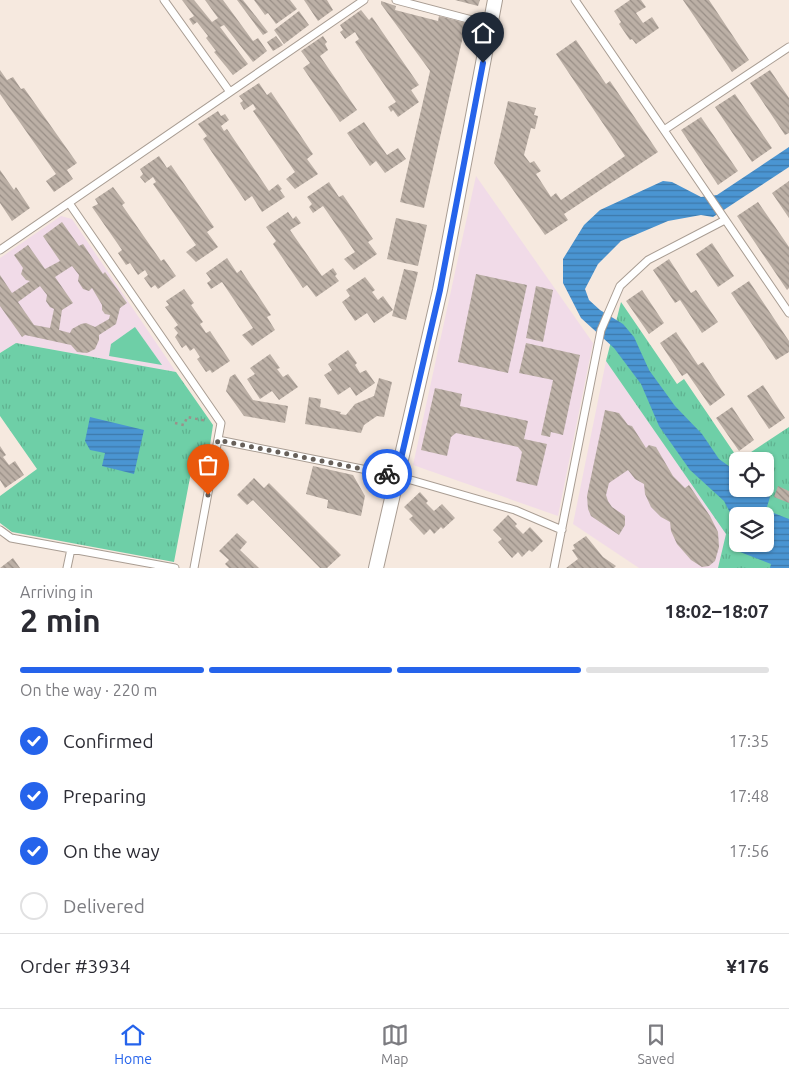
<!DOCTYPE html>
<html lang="en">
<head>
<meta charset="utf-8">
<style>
  :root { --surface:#fff; --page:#f7f7f7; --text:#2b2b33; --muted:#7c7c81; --line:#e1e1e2; --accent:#2563eb }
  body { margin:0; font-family:Ubuntu,sans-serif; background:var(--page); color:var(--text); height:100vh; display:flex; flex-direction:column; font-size:19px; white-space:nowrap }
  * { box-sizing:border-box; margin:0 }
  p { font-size:16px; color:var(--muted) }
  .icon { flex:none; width:28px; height:28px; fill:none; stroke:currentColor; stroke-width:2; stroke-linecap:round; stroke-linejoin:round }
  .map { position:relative; height:568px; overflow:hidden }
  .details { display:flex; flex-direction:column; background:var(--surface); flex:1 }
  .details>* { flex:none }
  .buttons { position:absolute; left:729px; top:452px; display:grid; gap:10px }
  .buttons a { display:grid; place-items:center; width:45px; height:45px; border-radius:8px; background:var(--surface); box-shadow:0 1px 4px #0004; font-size:25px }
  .pin { position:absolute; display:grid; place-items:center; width:42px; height:42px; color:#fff; margin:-51px -21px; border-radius:50% 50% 50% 0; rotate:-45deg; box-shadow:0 0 5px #0007 }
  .pin .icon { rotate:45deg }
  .courier { position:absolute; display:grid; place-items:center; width:50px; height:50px; margin:-25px; border:4px solid #2563eb; border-radius:50%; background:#fff; color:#222; box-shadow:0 1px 6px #0007 }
  .head em { font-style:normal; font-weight:700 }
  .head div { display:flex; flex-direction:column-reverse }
  .head { display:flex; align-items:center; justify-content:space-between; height:85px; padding:0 20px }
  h1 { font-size:32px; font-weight:700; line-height:38px }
  .bar { display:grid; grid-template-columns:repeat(4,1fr); gap:8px 5px; align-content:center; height:60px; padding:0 20px }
  .bar i { height:6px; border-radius:4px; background:var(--line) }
  .bar .on { background:var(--accent) }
  .bar p { grid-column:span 4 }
  .line { display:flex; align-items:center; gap:12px; padding:0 20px; border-top:1px solid var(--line) }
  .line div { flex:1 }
  ol { padding:0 20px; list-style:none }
  li { display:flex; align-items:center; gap:15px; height:55px }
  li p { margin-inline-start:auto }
  li .icon { padding:5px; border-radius:50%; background:var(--accent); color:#fff; stroke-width:4 }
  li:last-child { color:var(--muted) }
  li i { width:28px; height:28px; border:2px solid var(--line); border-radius:50% }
  .tab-bar { display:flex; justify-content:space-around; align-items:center; height:70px; border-top:1px solid var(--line); background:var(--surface); font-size:14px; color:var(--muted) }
  .tab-bar a { display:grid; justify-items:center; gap:2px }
  .tab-bar .on { color:var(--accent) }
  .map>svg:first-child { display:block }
</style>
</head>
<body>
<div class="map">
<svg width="789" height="568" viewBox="0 0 789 568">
  <defs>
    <pattern id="park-tufts" width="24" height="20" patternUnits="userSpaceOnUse" patternTransform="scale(1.25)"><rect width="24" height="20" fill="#6ecfa7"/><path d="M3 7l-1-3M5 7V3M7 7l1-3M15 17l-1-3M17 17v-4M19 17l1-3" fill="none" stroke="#5fb18f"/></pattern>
    <pattern id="water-rules" width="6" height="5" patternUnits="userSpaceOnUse" patternTransform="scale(1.25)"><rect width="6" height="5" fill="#4a95d2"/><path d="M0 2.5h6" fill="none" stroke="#3d79a9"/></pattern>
    <pattern id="building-back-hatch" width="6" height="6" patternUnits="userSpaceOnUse" patternTransform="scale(1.25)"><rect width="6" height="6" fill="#bcb0a6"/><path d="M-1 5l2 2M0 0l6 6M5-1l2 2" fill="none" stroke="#988e86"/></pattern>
  </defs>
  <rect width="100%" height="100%" fill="#f6e9df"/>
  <path fill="#f1dbe8" d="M476,176L593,343L558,516L413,465Z
    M61,216L72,219L176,372L16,343L0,353V258Z
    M606,361L727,534L718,568H639L573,524Z"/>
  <path fill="#6ecfa7" d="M135,327L162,365L109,356L111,344Z"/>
  <path fill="url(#park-tufts)" fill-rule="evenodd" d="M621,302L677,384L684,379L739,460L789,427V568H718L726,534L606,361ZM738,461H765V489H738ZM738,516H765V544H738Z
    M16,343L176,372L213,425L207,465L197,463L192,467L174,562L12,532L0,523V496L37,469L0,416V353Z"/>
  <path fill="url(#water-rules)" d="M789,147V167L713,217L701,215L668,221L621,241L598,264L585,289L589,300L600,310L623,324L634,337L649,370L675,406L702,434L719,459L737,472L738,489H760L770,497L766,510L789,519V568H770L771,564L740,552V544H765V516H738L737,526L724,501L690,470L659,426L641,384L614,348L581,318L563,283V259L584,225L600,210L663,181L672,182L701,197L717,195Z
    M90,417L144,430L134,474L102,466L105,453L90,450L85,441Z"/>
  <path fill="url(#building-back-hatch)" fill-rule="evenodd" d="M182,0H194L212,22L218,18L205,0H223L253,41L258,38L267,51L253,62L224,25L220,27L248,64L233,75L214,52L216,51L206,38L208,36L197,22L193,25L189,19L194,16Z
    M237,0H243L268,32L263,35Z
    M254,0H290L297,9L276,24L268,13L265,15Z
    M304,0H327L333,10L318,21Z
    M455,0H480L478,6Z
    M630,0H641L646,7L636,13L643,23L652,17L659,28L636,44L632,39L630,40L619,24L621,22L614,11Z
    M683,0H709L749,60L732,72Z
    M381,1L396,6L395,10L438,21L439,16L466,23L424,208L400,202L430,71L381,4Z
    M361,10L369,20L372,17L419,85L411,90L419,102L398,117L393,110L391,112L388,107L396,102L355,42L359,39L355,32L345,39L340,32L343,30L340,25Z
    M299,11L309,25L284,44L274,30Z
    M276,36L283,45L273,51L267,42Z
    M323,36L327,42L325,44L328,50L320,56L357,110L340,122L303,68L310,63L301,51Z
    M576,40L606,84L610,81L658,152L564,214L568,220L545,235L494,163L508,101L536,108L534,115L538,116L535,129L531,128L524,155L530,163L534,161L541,171L536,174L551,197L556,193L561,200L625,156L556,54Z
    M0,70L7,80L13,77L21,89L24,88L77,163L67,170L73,179L54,192L46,181L56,174L0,94Z
    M770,70L789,98V133L785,135L750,83Z
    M259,83L267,95L271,92L313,154L307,159L318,174L295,189L286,179L295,172L253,111L256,109L253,104L244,110L240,103L243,101L239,96Z
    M735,94L772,148L752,162L715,107Z
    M218,111L221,116L225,114L229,120L221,126L224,131L227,129L269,191L278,184L282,189L280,190L285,197L262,212L252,196L245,201L203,139L207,136L198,124Z
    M701,117L738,171L718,185L681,130Z
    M364,122L387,155L398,148L406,159L385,173L376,161L370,166L347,133Z
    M159,156L167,168L171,165L214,227L207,232L218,247L196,262L186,252L196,245L153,184L156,182L153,177L145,183L140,177L143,174L140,169Z
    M0,170L14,190L16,187L30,208L12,221L0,203Z
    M789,181V218L772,193Z
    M329,182L339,197L343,195L373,239L368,242L377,254L354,270L344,259L355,252L323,206L313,213L309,207L312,204L307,197Z
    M113,187L125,203L122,205L161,261L164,259L176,276L158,289L155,285L151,288L144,278L148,275L145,270L138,275L130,263L126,265L118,253L122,250L92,207L98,204L95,199Z
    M758,202L789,247V288L787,290L737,216Z
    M288,212L293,219L296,216L301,223L290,230L322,276L333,268L337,274L335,276L339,281L316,297L307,285L303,288L273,244L276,241L266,227Z
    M396,218L427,225L418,266L387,259Z
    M62,222L79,246L83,244L103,274L105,272L127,303L120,308L116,324L99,335V340L95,349L87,353L77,352L71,345L25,335L22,337L0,306V275L12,293L30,281L26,280L21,274L23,268L14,255L28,245L45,269L60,261L43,236ZM72,266L79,275L78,281L83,289L89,291L92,288L102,305V310L105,314L110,315L109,319L95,327L86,323L81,324L72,329L70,333L59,330L62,310L73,303L55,277ZM40,286L47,295L46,301L50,307L54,309L50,328L34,325L18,302Z
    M712,243L734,276L718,287L696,254Z
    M227,258L237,273L241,270L271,315L267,317L275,330L252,346L242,335L253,328L222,282L211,289L207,283L211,280L206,273Z
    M669,259L691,293L696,290L718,322L702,333L680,300L675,303L653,270Z
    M404,269L418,272L406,320L392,316Z
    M476,274L527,285L508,373L458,362Z
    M365,277L375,290L372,292L378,300L383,296L393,310L374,323L367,313L355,321L342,302L350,296L346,290Z
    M749,281L789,341V352L776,360L731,293Z
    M536,286L553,290L543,342L526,338Z
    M184,289L194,303L191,305L203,322L200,324L206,333L210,331L230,361L212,373L210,370L206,372L197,359L200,357L194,348L190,351L186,345L182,348L175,337L178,333L174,328L178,325L165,307L169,305L166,301Z
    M642,290L664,323L649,334L626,301Z
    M676,332L698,365L703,362L725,395L710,406L687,373L682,376L660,343Z
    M526,343L580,355L563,435L551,432L550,437L541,435L553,380L519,373Z
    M348,350L357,363L355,365L360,373L366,370L375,383L356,396L350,387L338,395L324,375L332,370L328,364Z
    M270,354L280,368L277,369L283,377L288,374L298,387L279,400L272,391L260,399L247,379L255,374L250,368Z
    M235,374L253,400L288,406L285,423L244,416L226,391L230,377Z
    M379,378L392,382L384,417L377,416L364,425L361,433L305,424L309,397L321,399L320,407L341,412L340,414L346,415L355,404L374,396Z
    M763,385L785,418L769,429L747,396Z
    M435,388L462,394L460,406L528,421L524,439L547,444L537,486L516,481L522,452L518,447L456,433L451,437L447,456L421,450Z
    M732,407L754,440L739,451L716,418Z
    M605,410L619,413L628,425L632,426L646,448L649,445L656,447L673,476L685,488L689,485L710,516L718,532L719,547L715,561L709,566L702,567L691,560L677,544L671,531L670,522L661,517L651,507L645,494L644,484L635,479L628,470L609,483L606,495L608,501L612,507L625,516V525L619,535L591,516L588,509L587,496Z
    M0,446L6,455L3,457L9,465L15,461L24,475L5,488L0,480Z
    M313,466L353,475L365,496L361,516L327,508L328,500L306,494Z
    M254,478L264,488L269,483L341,555L327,568H320L253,500L247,505L237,495Z
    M778,486L789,491V503L774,497Z
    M420,492L428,501L426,503L434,511L442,504L455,518L443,529L441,527L434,534L430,529L424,535L409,519L413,516L404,507Z
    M508,515L517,524L515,526L523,534L530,527L543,541L532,552L529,550L522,557L518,552L512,558L498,542L502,539L493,530Z
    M237,533L247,542L240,550L259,568H229L225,564L229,560L219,551Z
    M586,536L603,557L616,566L614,568H566L578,559L572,550L575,549L573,545Z
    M13,558L20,568H0Z"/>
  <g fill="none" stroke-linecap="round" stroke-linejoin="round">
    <defs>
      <path id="lane" d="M164,0L230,92
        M396,0L491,25
        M575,0L789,313
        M664,130L789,47
        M69,203L221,423L194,568
        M0,250L364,0
        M218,440L397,476L515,510L562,530
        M0,530L11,538L175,568
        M67,568L71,549
        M554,568L601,330L620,286L648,260L725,220"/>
      <path id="street" d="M376,568L440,290L495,0"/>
    </defs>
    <use href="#lane" stroke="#a99d93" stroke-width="9"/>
    <use href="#street" stroke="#a99d93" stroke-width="16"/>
    <path stroke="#9a918a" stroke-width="2.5" stroke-dasharray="2.5 4" stroke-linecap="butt" d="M175,423L184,425L187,417L207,421"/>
    <use href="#lane" stroke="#fff" stroke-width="7"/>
    <use href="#street" stroke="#fff" stroke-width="14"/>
  </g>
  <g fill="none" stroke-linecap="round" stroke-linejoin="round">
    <path stroke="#67605a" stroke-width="5" stroke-dasharray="0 9" d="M208,495L218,440L387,474"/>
    <path stroke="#2563eb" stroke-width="6" d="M387,474L397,476L440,290L483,63"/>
  </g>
</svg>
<div class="buttons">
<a><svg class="icon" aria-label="locate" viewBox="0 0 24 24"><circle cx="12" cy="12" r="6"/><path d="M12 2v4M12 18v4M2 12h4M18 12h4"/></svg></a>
<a><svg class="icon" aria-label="layers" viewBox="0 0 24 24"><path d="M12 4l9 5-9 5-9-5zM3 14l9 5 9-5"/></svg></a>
</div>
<div class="pin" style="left:208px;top:495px;background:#ea580c"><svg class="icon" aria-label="bag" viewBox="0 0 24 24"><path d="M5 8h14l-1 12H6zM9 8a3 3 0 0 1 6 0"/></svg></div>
<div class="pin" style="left:483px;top:63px;background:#1f2937"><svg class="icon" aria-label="home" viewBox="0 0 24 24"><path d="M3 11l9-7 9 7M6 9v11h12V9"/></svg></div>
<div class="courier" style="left:387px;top:474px"><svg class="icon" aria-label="bike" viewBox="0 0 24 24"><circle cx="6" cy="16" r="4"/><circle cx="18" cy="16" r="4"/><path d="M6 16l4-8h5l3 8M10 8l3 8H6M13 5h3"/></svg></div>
</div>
<section class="details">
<div class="head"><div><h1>2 min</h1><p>Arriving in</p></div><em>18:02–18:07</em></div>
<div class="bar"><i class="on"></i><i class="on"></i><i class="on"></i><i></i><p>On the way · 220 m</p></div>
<ol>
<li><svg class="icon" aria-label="check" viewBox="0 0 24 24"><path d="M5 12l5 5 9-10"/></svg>Confirmed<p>17:35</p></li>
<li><svg class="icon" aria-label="check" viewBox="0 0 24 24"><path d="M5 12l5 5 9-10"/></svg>Preparing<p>17:48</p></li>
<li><svg class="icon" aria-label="check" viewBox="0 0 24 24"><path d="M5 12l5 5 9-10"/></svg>On the way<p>17:56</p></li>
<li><i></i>Delivered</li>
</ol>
<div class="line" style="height:65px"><div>Order #3934</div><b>¥176</b></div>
</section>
<nav class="tab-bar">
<a class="on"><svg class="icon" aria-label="home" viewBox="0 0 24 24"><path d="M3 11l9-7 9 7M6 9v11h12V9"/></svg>Home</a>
<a><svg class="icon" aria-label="map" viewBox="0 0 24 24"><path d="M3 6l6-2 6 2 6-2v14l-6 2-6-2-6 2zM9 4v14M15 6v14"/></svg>Map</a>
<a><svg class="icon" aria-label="saved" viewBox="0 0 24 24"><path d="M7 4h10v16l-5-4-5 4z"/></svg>Saved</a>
</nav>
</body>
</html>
